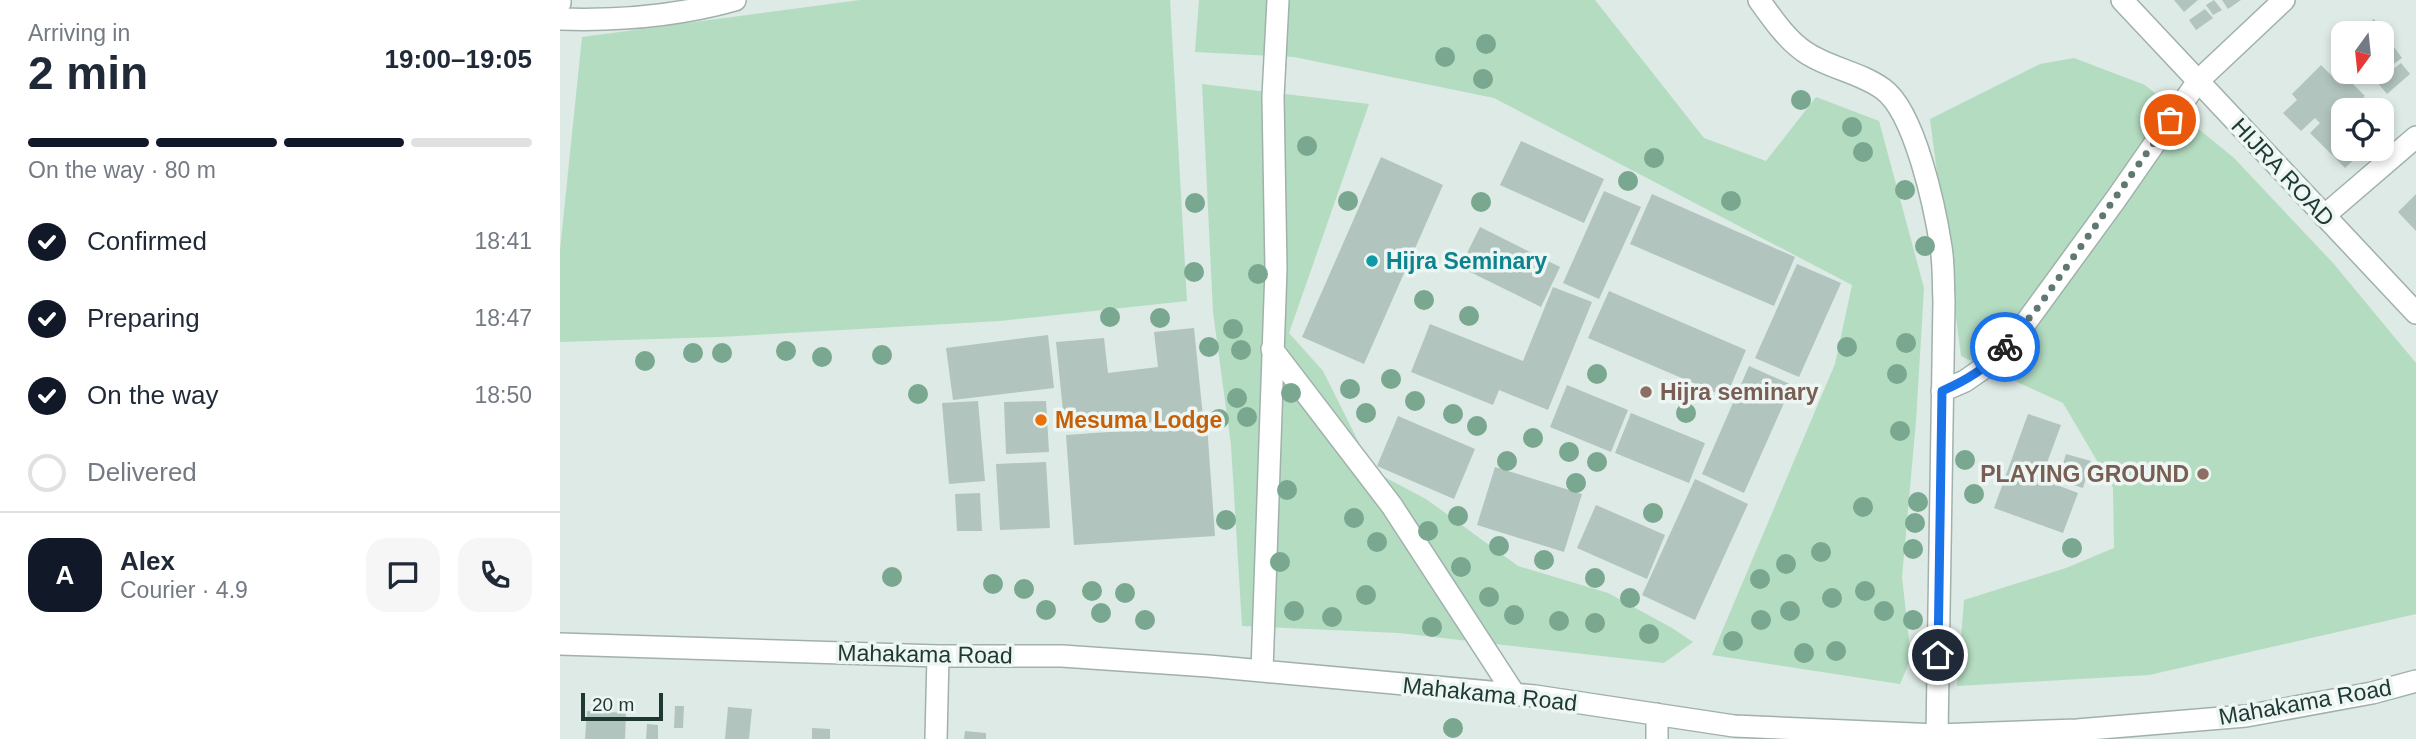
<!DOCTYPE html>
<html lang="en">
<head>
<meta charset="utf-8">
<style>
  :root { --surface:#fff; --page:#f6f6f7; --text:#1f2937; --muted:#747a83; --line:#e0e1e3; --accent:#111827 }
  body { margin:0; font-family:Helvetica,sans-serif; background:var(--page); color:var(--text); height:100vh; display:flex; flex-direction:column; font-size:26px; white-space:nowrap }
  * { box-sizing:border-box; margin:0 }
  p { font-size:23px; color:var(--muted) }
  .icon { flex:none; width:38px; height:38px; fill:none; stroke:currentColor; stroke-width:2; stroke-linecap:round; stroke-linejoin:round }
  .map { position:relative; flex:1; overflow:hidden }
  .details { display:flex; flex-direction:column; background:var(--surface); width:560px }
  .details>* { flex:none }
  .needle { width:46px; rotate:195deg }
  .tools { position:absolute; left:1771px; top:21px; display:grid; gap:14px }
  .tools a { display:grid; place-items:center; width:63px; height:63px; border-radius:14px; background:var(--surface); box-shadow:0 4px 10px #0003; font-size:35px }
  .scale { position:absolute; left:21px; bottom:18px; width:82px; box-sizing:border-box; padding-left:7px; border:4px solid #1e3934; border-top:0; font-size:19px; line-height:24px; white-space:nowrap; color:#1e3934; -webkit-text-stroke:5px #edf6f2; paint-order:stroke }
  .pin { position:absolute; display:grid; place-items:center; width:60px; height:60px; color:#fff; margin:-30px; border:4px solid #fff; border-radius:50%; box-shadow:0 2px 7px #0007 }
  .courier { position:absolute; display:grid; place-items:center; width:70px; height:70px; margin:-35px; border:5px solid #1a73e8; border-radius:50%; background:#fff; color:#222; box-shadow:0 2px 9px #0007 }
  .headline em { font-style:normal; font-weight:600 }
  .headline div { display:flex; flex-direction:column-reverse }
  .headline { display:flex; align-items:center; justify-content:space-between; height:119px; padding:0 28px }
  h1 { font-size:46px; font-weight:600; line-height:52px }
  .bar { display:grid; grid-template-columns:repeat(4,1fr); gap:10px 7px; align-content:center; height:84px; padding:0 28px }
  .bar i { height:9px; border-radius:5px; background:var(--line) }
  .bar .current { background:var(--accent) }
  .bar p { grid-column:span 4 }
  .line { display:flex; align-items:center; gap:18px; padding:0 28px; border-top:2px solid var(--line) }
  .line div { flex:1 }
  .round { display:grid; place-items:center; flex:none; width:74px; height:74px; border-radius:21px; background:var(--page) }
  ol { padding:0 28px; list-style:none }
  li { display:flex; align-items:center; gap:21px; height:77px }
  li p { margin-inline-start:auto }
  li .icon { padding:7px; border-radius:50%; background:var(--accent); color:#fff; stroke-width:4 }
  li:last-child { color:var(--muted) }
  li i { width:38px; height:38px; border:4px solid var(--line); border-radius:50% }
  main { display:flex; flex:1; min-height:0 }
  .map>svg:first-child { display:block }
</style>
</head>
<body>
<main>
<section class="details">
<div class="headline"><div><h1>2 min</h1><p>Arriving in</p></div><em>19:00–19:05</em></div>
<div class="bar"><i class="current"></i><i class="current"></i><i class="current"></i><i></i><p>On the way · 80 m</p></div>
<ol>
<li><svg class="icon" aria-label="check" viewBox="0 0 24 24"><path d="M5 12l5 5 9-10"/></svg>Confirmed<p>18:41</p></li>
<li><svg class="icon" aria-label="check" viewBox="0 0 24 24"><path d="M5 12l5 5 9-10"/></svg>Preparing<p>18:47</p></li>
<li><svg class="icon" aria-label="check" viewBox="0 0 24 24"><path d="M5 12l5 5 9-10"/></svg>On the way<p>18:50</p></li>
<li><i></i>Delivered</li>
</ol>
<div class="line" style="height:126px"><b class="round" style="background:var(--accent);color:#fff">A</b><div><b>Alex</b><p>Courier · 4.9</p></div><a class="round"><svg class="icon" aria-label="chat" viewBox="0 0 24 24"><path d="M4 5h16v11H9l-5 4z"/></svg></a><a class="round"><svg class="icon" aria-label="phone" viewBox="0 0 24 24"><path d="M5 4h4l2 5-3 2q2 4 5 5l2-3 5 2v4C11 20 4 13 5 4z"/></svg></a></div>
</section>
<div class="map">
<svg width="1856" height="739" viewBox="0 0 1856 739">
  <rect width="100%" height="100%" fill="#ddeae5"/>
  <path fill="#b4dcc1" d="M300,0H610L627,301L440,321L159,337L0,342V250L22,37Z
    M639,0H1035L1144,138L1206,161L1256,97L1319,121L1364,288L1356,421L1342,577L1351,658L1340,684L1152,655L1275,364L1292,285L934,98L734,57L635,52Z
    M1514,58L1585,85L1674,158L1773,263L1856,363V614L1589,675L1397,686L1404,600L1506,568L1554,548L1553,488L1503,403L1401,356L1370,119L1480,64Z
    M642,84L809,104L729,333L763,371L813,471L866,499L958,566L1048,593L1112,628L1133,642L1104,663L839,633L682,626L671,445L653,312Z"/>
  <path fill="#b2c4be" d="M1614,0H1638L1624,12Z
    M1654,0L1662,10L1653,15L1646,5Z
    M1662,0H1681L1668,9Z
    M1645,9L1653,18L1636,30L1629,20Z
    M1814,19L1842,58L1814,78L1809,72H1822V33H1794Z
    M1841,63L1850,74L1827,94L1817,82Z
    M1761,65L1780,84L1786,77L1805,96L1798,103L1804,110H1783V135L1780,138L1783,141V149H1805L1785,168L1750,133L1760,123L1755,118L1741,131L1723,113L1737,100L1732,94Z
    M1822,117L1829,125L1822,132Z
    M961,141L1044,179L1024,223L940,185Z
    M821,157L883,185L804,364L742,337Z
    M1044,191L1081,207L1039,299L1003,283Z
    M1092,194L1235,257L1214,306L1070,244Z
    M1856,194V231L1838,212Z
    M920,227L1000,267L981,307L900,267Z
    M1237,264L1281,283L1239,377L1195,358Z
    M993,287L1032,302L988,410L939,390L933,405L851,372L870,324L963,361Z
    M1049,291L1186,350L1166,397L1028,338Z
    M634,328L643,417L505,431L496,342L544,338L548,373L598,367L594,332Z
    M488,335L494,388L393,400L386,348Z
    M1189,366L1232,385L1184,493L1142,474Z
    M1007,385L1068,410L1051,452L990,427Z
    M418,401L425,481L389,484L382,403Z
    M486,401L489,452L446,454L444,402Z
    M1071,413L1145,443L1129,483L1055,453Z
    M1468,414L1501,425L1481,479L1518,493L1503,533L1434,508Z
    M838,416L915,449L894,499L817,466Z
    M647,425L655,536L514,545L506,435Z
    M1506,454L1531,461L1523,488L1498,480Z
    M486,462L490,528L440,530L436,464Z
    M935,467L1022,494L1004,552L917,525Z
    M1135,479L1188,504L1135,620L1082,595Z
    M420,493L422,531H397L395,494Z
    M1036,505L1105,535L1087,579L1017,548Z
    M115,706H124L123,728H114Z
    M168,707L192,709L189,739H165Z
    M27,711L66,713L65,739H25Z
    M87,724L98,725V739H86Z
    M252,728L270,729V739H252Z
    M405,731L426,733V739H404Z"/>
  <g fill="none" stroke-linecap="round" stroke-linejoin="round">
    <defs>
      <path id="minor" d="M1199,0C1212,18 1226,39 1245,52C1268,68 1300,72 1323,89C1355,112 1375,208 1381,247C1384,265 1383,283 1384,301L1377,735
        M1562,0L1856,313
        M0,3V0
        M0,19C59,21 118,16 175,0
        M1764,216L1856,137
        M712,349L832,506L955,695
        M1382,391L1405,381L1431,363L1459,332L1556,199L1638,81L1724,0
        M0,644L378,656H502L648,666L975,696L1174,726L1377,735L1517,730L1686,716L1812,693L1856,681
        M702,671L716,269L713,97L718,0
        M376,739L378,656
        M1097,739V714"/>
    </defs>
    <use href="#minor" stroke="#a0b1ac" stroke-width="24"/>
    <use href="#minor" stroke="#fff" stroke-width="21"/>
  </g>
  <g fill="#79a78f">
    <circle cx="926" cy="44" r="10"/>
    <circle cx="885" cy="57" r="10"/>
    <circle cx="923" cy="79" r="10"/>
    <circle cx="1241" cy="100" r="10"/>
    <circle cx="1292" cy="127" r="10"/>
    <circle cx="747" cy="146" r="10"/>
    <circle cx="1303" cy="152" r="10"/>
    <circle cx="1094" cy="158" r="10"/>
    <circle cx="1068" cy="181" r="10"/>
    <circle cx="1345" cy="190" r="10"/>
    <circle cx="788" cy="201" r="10"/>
    <circle cx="1171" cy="201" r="10"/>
    <circle cx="921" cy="202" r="10"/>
    <circle cx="635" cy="203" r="10"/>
    <circle cx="1365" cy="246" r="10"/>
    <circle cx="634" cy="272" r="10"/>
    <circle cx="698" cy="274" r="10"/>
    <circle cx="864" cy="300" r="10"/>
    <circle cx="909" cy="316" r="10"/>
    <circle cx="550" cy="317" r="10"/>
    <circle cx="600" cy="318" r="10"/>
    <circle cx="673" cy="329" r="10"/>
    <circle cx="1346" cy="343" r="10"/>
    <circle cx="649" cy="347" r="10"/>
    <circle cx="1287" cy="347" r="10"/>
    <circle cx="681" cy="350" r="10"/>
    <circle cx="226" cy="351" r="10"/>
    <circle cx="133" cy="353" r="10"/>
    <circle cx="162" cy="353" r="10"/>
    <circle cx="322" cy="355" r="10"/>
    <circle cx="262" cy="357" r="10"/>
    <circle cx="85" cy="361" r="10"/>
    <circle cx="1037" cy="374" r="10"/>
    <circle cx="1337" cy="374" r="10"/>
    <circle cx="831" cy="379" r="10"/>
    <circle cx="790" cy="389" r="10"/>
    <circle cx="731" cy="393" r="10"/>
    <circle cx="358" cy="394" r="10"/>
    <circle cx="677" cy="398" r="10"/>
    <circle cx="855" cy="401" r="10"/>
    <circle cx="806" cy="413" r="10"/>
    <circle cx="1126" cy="413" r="10"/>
    <circle cx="893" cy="414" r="10"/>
    <circle cx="687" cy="417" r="10"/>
    <circle cx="659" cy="419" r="10"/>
    <circle cx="917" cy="426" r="10"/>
    <circle cx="1340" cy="431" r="10"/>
    <circle cx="973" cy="438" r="10"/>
    <circle cx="1009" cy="452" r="10"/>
    <circle cx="1405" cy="460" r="10"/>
    <circle cx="947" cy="461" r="10"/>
    <circle cx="1037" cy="462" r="10"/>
    <circle cx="1016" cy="483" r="10"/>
    <circle cx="727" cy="490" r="10"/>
    <circle cx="1414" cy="494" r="10"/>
    <circle cx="1358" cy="502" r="10"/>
    <circle cx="1303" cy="507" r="10"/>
    <circle cx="1093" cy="513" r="10"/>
    <circle cx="898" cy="516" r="10"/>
    <circle cx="794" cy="518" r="10"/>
    <circle cx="666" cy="520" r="10"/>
    <circle cx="1355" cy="523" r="10"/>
    <circle cx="868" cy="531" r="10"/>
    <circle cx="817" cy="542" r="10"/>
    <circle cx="939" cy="546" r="10"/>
    <circle cx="1512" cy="548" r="10"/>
    <circle cx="1353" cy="549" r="10"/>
    <circle cx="1261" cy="552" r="10"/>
    <circle cx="984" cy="560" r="10"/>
    <circle cx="720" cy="562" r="10"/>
    <circle cx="1226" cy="564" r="10"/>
    <circle cx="901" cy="567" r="10"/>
    <circle cx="332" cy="577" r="10"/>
    <circle cx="1035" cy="578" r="10"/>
    <circle cx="1200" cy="579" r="10"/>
    <circle cx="433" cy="584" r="10"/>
    <circle cx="464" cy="589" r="10"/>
    <circle cx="532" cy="591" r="10"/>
    <circle cx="1305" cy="591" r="10"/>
    <circle cx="565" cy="593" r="10"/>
    <circle cx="806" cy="595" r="10"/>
    <circle cx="929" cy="597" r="10"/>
    <circle cx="1070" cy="598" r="10"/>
    <circle cx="1272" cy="598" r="10"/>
    <circle cx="486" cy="610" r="10"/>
    <circle cx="734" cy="611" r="10"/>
    <circle cx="1230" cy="611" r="10"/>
    <circle cx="1324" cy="611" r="10"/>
    <circle cx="541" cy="613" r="10"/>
    <circle cx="954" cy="615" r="10"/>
    <circle cx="772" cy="617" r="10"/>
    <circle cx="585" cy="620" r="10"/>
    <circle cx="1201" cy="620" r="10"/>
    <circle cx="1353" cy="620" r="10"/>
    <circle cx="999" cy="621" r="10"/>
    <circle cx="1035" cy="623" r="10"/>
    <circle cx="872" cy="627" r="10"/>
    <circle cx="1089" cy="634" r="10"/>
    <circle cx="1173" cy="641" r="10"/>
    <circle cx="1276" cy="651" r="10"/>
    <circle cx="1244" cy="653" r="10"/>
    <circle cx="1362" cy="659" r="10"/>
    <circle cx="893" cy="728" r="10"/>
  </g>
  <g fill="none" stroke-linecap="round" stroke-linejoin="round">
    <path stroke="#617772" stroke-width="7" stroke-dasharray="0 12.6" d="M1445,347L1479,306L1610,120"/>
    <path stroke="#1a73e8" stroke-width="9" d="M1378,655L1382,391C1407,380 1427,368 1445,347"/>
  </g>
  <circle fill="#0f9aa8" stroke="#edf6f2" stroke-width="2.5" cx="812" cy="261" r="7"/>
  <g fill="#8d6e63" stroke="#edf6f2" stroke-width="2.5">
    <circle cx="1086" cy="392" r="7"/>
    <circle cx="1643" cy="474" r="7"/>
  </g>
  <circle fill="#e8710a" stroke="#edf6f2" stroke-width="2.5" cx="481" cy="420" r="7"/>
  <g text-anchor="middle" stroke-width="7" stroke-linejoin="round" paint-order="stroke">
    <g font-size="23" fill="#1e3934" stroke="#edf6f2">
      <text transform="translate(1723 172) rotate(47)" y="8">HIJRA ROAD</text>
      <text transform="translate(365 654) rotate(1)" y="8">Mahakama Road</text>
      <text transform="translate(930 694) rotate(6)" y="8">Mahakama Road</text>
      <text transform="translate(1745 702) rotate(-10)" y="8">Mahakama Road</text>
    </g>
    <g font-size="23" font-weight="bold" fill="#0d838f" stroke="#edf6f2" text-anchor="start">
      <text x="826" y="269">Hijra Seminary</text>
    </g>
    <g font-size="23" font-weight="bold" fill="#785e54" stroke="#edf6f2" text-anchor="start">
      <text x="1100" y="400">Hijra seminary</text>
      <text x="1629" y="482" text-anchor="end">PLAYING GROUND</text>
    </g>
    <g font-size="23" font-weight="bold" fill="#c56008" stroke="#edf6f2" text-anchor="start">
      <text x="495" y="428">Mesuma Lodge</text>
    </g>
  </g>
</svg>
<div class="tools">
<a><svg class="needle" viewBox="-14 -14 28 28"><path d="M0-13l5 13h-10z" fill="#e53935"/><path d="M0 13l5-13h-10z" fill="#747a83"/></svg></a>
<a><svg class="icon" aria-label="locate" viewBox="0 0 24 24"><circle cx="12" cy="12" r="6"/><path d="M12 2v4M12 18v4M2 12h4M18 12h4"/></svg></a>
</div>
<div class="scale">20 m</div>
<div class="pin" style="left:1610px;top:120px;background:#ea580c"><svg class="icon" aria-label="bag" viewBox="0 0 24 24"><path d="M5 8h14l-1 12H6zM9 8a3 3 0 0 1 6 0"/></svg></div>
<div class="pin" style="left:1378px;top:655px;background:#1f2937"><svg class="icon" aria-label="home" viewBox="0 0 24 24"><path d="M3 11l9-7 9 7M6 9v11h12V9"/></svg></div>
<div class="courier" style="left:1445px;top:347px"><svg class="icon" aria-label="bike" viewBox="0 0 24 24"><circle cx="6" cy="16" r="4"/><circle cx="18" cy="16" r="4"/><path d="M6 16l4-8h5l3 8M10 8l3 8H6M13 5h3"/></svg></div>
</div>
</main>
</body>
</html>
